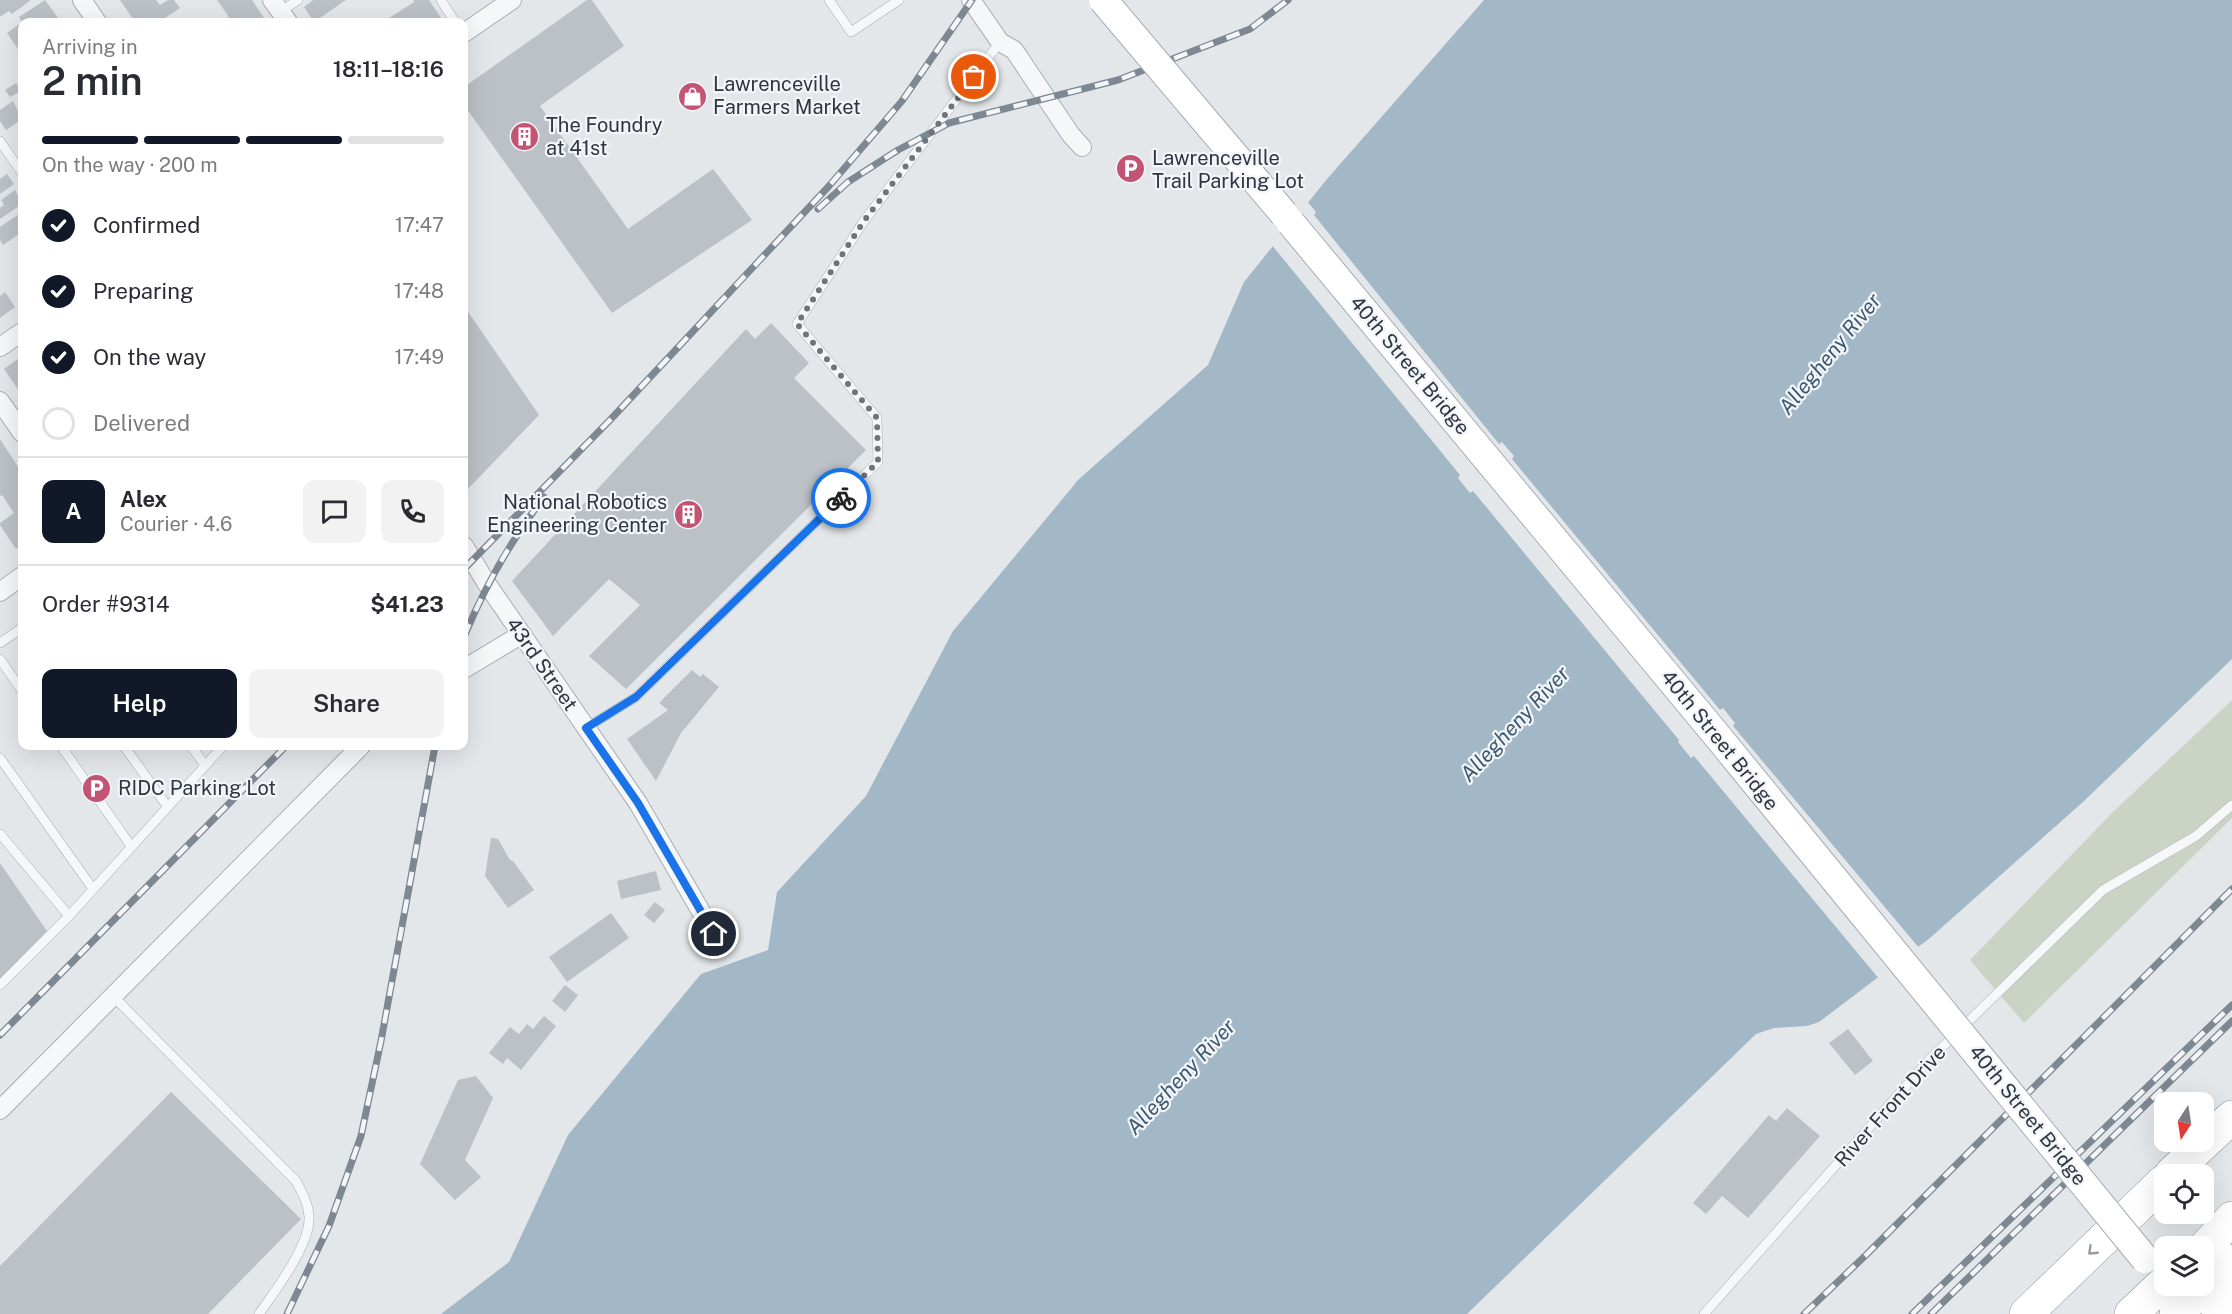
<!DOCTYPE html>
<html lang="en">
<head>
<meta charset="utf-8">
<style>
  :root { --surface:#fff; --page:#f2f2f3; --text:#2b2b33; --muted:#7c7c81; --line:#e1e1e2; --accent:#111827 }
  body { margin:0; font-family:"Public Sans",sans-serif; background:var(--page); color:var(--text); height:100vh; display:flex; flex-direction:column; font-size:22px; white-space:nowrap }
  * { box-sizing:border-box; margin:0 }
  p { font-size:20px; color:var(--muted) }
  .icon { flex:none; width:33px; height:33px; fill:none; stroke:currentColor; stroke-width:2; stroke-linecap:round; stroke-linejoin:round }
  .map { position:relative; flex:1; overflow:hidden }
  .sheet { position:absolute; left:18px; top:18px; width:450px; height:732px; display:flex; flex-direction:column; background:var(--surface); border-radius:12px; box-shadow:0 6px 24px #0002 }
  .sheet>* { flex:none }
  .needle { width:39px; rotate:192deg }
  .tools { position:absolute; left:2154px; top:1092px; display:grid; gap:12px }
  .tools a { display:grid; place-items:center; width:60px; height:60px; border-radius:12px; background:var(--surface); box-shadow:0 6px 24px #0002; font-size:30px }
  .pin { position:absolute; display:grid; place-items:center; width:51px; height:51px; color:#fff; margin:-26px; border:3px solid #fff; border-radius:50%; box-shadow:0 2px 6px #0007 }
  .courier { position:absolute; display:grid; place-items:center; width:60px; height:60px; margin:-30px; border:4px solid #1a73e8; border-radius:50%; background:#fff; color:#222; box-shadow:0 2px 8px #0007 }
  .head em { font-style:normal; font-weight:600 }
  .head div { display:flex; flex-direction:column-reverse }
  .head { display:flex; align-items:center; justify-content:space-between; height:102px; padding:0 24px }
  h1 { font-size:39px; font-weight:600; line-height:45px }
  .bar { display:grid; grid-template-columns:repeat(4,1fr); gap:9px 6px; align-content:center; height:72px; padding:0 24px }
  .bar i { height:8px; border-radius:4px; background:var(--line) }
  .bar .on { background:var(--accent) }
  .bar p { grid-column:span 4 }
  .line { display:flex; align-items:center; gap:15px; padding:0 24px; border-top:2px solid var(--line) }
  .line div { flex:1 }
  .round { display:grid; place-items:center; flex:none; width:63px; height:63px; border-radius:12px; background:var(--page) }
  ol { padding:0 24px; list-style:none }
  li { display:flex; align-items:center; gap:18px; height:66px }
  li p { margin-inline-start:auto }
  li .icon { padding:6px; border-radius:50%; background:var(--accent); color:#fff; stroke-width:4 }
  li:last-child { color:var(--muted) }
  li i { width:33px; height:33px; border:3px solid var(--line); border-radius:50% }
  .button { display:flex; gap:12px; margin-top:auto; padding:12px 24px }
  .button a { flex:1; height:69px; border-radius:12px; background:var(--accent); color:#fff; font-size:24px; font-weight:600; line-height:69px; text-align:center }
  .button a+a { background:var(--page); color:var(--text) }
  .map>svg:first-child { display:block }
</style>
</head>
<body>
<div class="map">
<svg width="2232" height="1314" viewBox="0 0 2232 1314">
  <rect width="100%" height="100%" fill="#e4e7ea"/>
  <path fill="#cbd3c5" d="M2232,700V818L2024,1023L1970,960L2114,811Z"/>
  <path fill="#a2b8c6" d="M1484,0H2232V659L2084,801L1930,938L1819,1022L1807,1026L1774,1028L1756,1034L1467,1314H441L509,1262L568,1135L701,974L768,950L777,892L866,796L953,631L1079,479L1208,365L1244,282L1327,179Z"/>
  <path fill="#e4e7ea" d="M1306,200L1316,212L1314,215L1499,444L1502,442L1514,456L1512,459L1720,710L1723,708L1735,723L1733,726L1920,949L1880,980L1694,756L1691,758L1678,742L1679,740L1473,491L1470,493L1458,478L1460,475L1271,244Z"/>
  <path fill="#bbc1c6" d="M0,0H31L12,14L9,11L0,17Z
    M45,0L61,22H22V55L7,33L22,22L19,17Z
    M120,0H156L160,5L168,0H174L180,8L159,22H135Z
    M217,0H252L267,22H221L229,17Z
    M313,0H346L314,22L304,7Z
    M413,0H429L441,18L434,22H383L414,2Z
    M587,0H592L624,46L540,106L628,229L713,169L752,220L612,313L464,105V87Z
    M16,83L21,91L10,97L5,90Z
    M13,101L22,119L6,130L0,121V110Z
    M7,174L14,184L0,194V179Z
    M15,190L22,204L0,219V208L4,205L1,200Z
    M22,212V232L3,245L0,240V227Z
    M5,292L15,307L0,318V296Z
    M464,306L539,415L464,493Z
    M771,323L809,363L794,378L866,450L626,689L589,656L640,605L609,579L553,636L512,581L746,329L755,339Z
    M22,356V395L4,369Z
    M0,439L22,473V545L16,549L0,525V523L14,513L2,495L0,496Z
    M692,670L700,677L703,674L719,687L681,733L656,781L627,739L668,710L659,703Z
    M491,838L498,839L510,860L513,861L534,890L508,908L485,876Z
    M0,863L47,931L0,979Z
    M656,871L661,890L621,899L617,881Z
    M655,902L665,910L654,923L644,915Z
    M611,913L629,938L567,982L549,957Z
    M565,985L578,995L565,1012L552,1001Z
    M544,1016L556,1026L521,1070L507,1058L503,1064L489,1053L510,1027L519,1034L527,1024L533,1029Z
    M1848,1029L1873,1061L1855,1075L1829,1043Z
    M476,1076L493,1098L465,1160L481,1177L455,1200L420,1164L458,1080Z
    M171,1092L301,1219L208,1314H0V1266Z
    M1787,1108L1820,1136L1748,1218L1722,1196L1706,1214L1693,1203L1769,1115L1776,1121Z"/>
  <g fill="none" stroke-linecap="round" stroke-linejoin="round">
    <defs>
      <path id="lane" d="M441,0L455,22
        M829,0L851,32L899,0
        M280,12L298,0
        M0,141L22,173
        M0,643L22,628
        M0,659L22,691
        M586,728L636,697L878,462L877,418L797,324L864,221L1000,42
        M61,746L131,846
        M124,746L167,806
        M191,746L204,764
        M0,758L93,889
        M0,834L69,916L223,746
        M0,985L69,916
        M112,995L296,1181C302,1192 308,1203 309,1216C311,1244 275,1291 259,1314
        M1704,1314L1929,1060L2103,890L2196,836L2232,805"/>
      <path id="street" d="M82,0L97,22
        M272,0L288,22
        M971,0L1000,42L1014,50L1071,135L1082,147
        M464,33L512,0
        M0,347L22,332
        M0,401L22,433
        M464,546L487,584L638,803L714,934
        M0,592L22,576
        M464,669L522,634
        M0,1110L361,746"/>
      <path id="highway" d="M2171,1174L2232,1117
        M2204,1248L2232,1218
        M2026,1314L2164,1181
        M2131,1314L2164,1283
        M2176,1314L2232,1261
        M2218,1314L2232,1300"/>
    </defs>
    <use href="#lane" stroke="#a9aeb4" stroke-width="10"/>
    <use href="#street" stroke="#a9aeb4" stroke-width="20"/>
    <use href="#highway" stroke="#8c969f" stroke-width="34"/>
    <use href="#lane" stroke="#f6f7f9" stroke-width="9"/>
    <use href="#street" stroke="#f6f7f9" stroke-width="18"/>
    <use href="#highway" stroke="#fff" stroke-width="33"/>
    <defs>
      <path id="rail" d="M818,209L848,182L898,150L949,123L1118,80L1250,29L1288,0
        M464,569L611,419L829,186L902,101L972,0
        M464,637C485,586 511,540 544,497
        M0,1035L286,746
        M287,1314L329,1226L361,1136L381,1041L435,746
        M1804,1314L1866,1255L2232,889
        M1912,1314L2232,1005
        M1931,1314L2232,1021"/>
    </defs>
    <use href="#rail" stroke="#7e8892" stroke-width="7"/>
    <use href="#rail" stroke="#f3f5f8" stroke-width="4.5" stroke-dasharray="14" stroke-linecap="butt"/>
    <defs>
      <path id="primary-bridge" d="M1103,0L1284,214
        M1291,223L1714,732L2145,1259"/>
    </defs>
    <use href="#primary-bridge" stroke="#a4adb5" stroke-width="30" stroke-linecap="butt"/>
    <use href="#primary-bridge" stroke="#fff" stroke-width="28"/>
  </g>
  <defs><path id="oneway-chevron" d="M-2-3.5L2.5 0L-2 3.5" fill="none" stroke-width="1.6" stroke-linecap="round" stroke-linejoin="round" transform="scale(1.5)"/></defs>
  <use stroke="#969aa0" href="#oneway-chevron" transform="translate(2092 1251) rotate(136)"/>
  <g fill="none" stroke-linecap="round" stroke-linejoin="round">
    <path stroke="#6d747c" stroke-width="6" stroke-dasharray="0 10.8" d="M841,498L878,462L877,418L797,324L864,221L974,77"/>
    <path stroke="#1a73e8" stroke-width="8" d="M714,934L638,803L586,728L636,697L841,498"/>
  </g>
  <defs>
    <symbol id="shop-disc" viewBox="-11 -11 22 22"><circle r="9.5" fill="#c25573" stroke="#f3f5f8"/><path d="M-5-2.5h2.3a2.7 3.5 0 0 1 5.4 0H5L5.5 6h-11ZM-1.5-2.5h3a1.5 2.3 0 0 0-3 0Z" fill="#fff"/></symbol>
    <symbol id="building-disc" viewBox="-11 -11 22 22"><circle r="9.5" fill="#c25573" stroke="#f3f5f8"/><path d="M-4-6H4V6H1V3H-1V6H-4ZM-2.5-4.3h1.7v1.8h-1.7ZM.8-4.3h1.7v1.8H.8ZM-2.5-1h1.7V.8h-1.7ZM.8-1h1.7V.8H.8Z" fill="#fff"/></symbol>
    <symbol id="parking-disc" viewBox="-11 -11 22 22"><circle r="9.5" fill="#c25573" stroke="#f3f5f8"/><path d="M-3.5-5.5H1a3.5 3.5 0 0 1 0 7H-1V5.5H-3.5ZM-1-3.4V-.6H.8a1.4 1.4 0 0 0 0-2.8Z" fill="#fff"/></symbol>
  </defs>
  <g fill-rule="evenodd">
    <use href="#shop-disc" x="676" y="80" width="33" height="33"/>
    <use href="#building-disc" x="508" y="120" width="33" height="33"/>
    <use href="#parking-disc" x="1114" y="152" width="33" height="33"/>
    <use href="#building-disc" x="672" y="498" width="33" height="33"/>
    <use href="#parking-disc" x="80" y="772" width="33" height="33"/>
  </g>
  <g text-anchor="middle" stroke-width="4.5" stroke-linejoin="round" paint-order="stroke">
    <g font-size="20" fill="#2d3641" stroke="#f3f5f8" text-anchor="start">
      <text x="713" y="91">Lawrenceville<tspan x="713" dy="23">Farmers Market</tspan></text>
      <text x="546" y="132">The Foundry<tspan x="546" dy="23">at 41st</tspan></text>
      <text x="1152" y="165">Lawrenceville<tspan x="1152" dy="23">Trail Parking Lot</tspan></text>
      <text x="667" y="509" text-anchor="end">National Robotics<tspan x="667" dy="23">Engineering Center</tspan></text>
      <text x="118" y="795">RIDC Parking Lot</text>
    </g>
    <g font-size="20" fill="#2d3641" stroke="#f3f5f8">
      <text transform="translate(1410 365) rotate(50)" y="7">40th Street Bridge</text>
      <text transform="translate(542 664) rotate(55)" y="7">43rd Street</text>
      <text transform="translate(1720 740) rotate(51)" y="7">40th Street Bridge</text>
      <text transform="translate(1890 1106) rotate(-48)" y="7">River Front Drive</text>
      <text transform="translate(2028 1115) rotate(51)" y="7">40th Street Bridge</text>
    </g>
    <g font-size="21" font-style="italic" fill="#3b5971" stroke="#f3f5f8">
      <text transform="translate(1830 354) rotate(-51)" y="7">Allegheny River</text>
      <text transform="translate(1515 724) rotate(-47)" y="7">Allegheny River</text>
      <text transform="translate(1181 1077) rotate(-47)" y="7">Allegheny River</text>
    </g>
  </g>
</svg>
<div class="tools">
<a><svg class="needle" viewBox="-14 -14 28 28"><path d="M0-13l5 13h-10z" fill="#e53935"/><path d="M0 13l5-13h-10z" fill="#7c7c81"/></svg></a>
<a><svg class="icon" aria-label="locate" viewBox="0 0 24 24"><circle cx="12" cy="12" r="6"/><path d="M12 2v4M12 18v4M2 12h4M18 12h4"/></svg></a>
<a><svg class="icon" aria-label="layers" viewBox="0 0 24 24"><path d="M12 4l9 5-9 5-9-5zM3 14l9 5 9-5"/></svg></a>
</div>
<div class="pin" style="left:974px;top:77px;background:#ea580c"><svg class="icon" aria-label="bag" viewBox="0 0 24 24"><path d="M5 8h14l-1 12H6zM9 8a3 3 0 0 1 6 0"/></svg></div>
<div class="pin" style="left:714px;top:934px;background:#1f2937"><svg class="icon" aria-label="home" viewBox="0 0 24 24"><path d="M3 11l9-7 9 7M6 9v11h12V9"/></svg></div>
<div class="courier" style="left:841px;top:498px"><svg class="icon" aria-label="bike" viewBox="0 0 24 24"><circle cx="6" cy="16" r="4"/><circle cx="18" cy="16" r="4"/><path d="M6 16l4-8h5l3 8M10 8l3 8H6M13 5h3"/></svg></div>
<section class="sheet">
<div class="head"><div><h1>2 min</h1><p>Arriving in</p></div><em>18:11–18:16</em></div>
<div class="bar"><i class="on"></i><i class="on"></i><i class="on"></i><i></i><p>On the way · 200 m</p></div>
<ol>
<li><svg class="icon" aria-label="check" viewBox="0 0 24 24"><path d="M5 12l5 5 9-10"/></svg>Confirmed<p>17:47</p></li>
<li><svg class="icon" aria-label="check" viewBox="0 0 24 24"><path d="M5 12l5 5 9-10"/></svg>Preparing<p>17:48</p></li>
<li><svg class="icon" aria-label="check" viewBox="0 0 24 24"><path d="M5 12l5 5 9-10"/></svg>On the way<p>17:49</p></li>
<li><i></i>Delivered</li>
</ol>
<div class="line" style="height:108px"><b class="round" style="background:var(--accent);color:#fff">A</b><div><b>Alex</b><p>Courier · 4.6</p></div><a class="round"><svg class="icon" aria-label="chat" viewBox="0 0 24 24"><path d="M4 5h16v11H9l-5 4z"/></svg></a><a class="round"><svg class="icon" aria-label="phone" viewBox="0 0 24 24"><path d="M5 4h4l2 5-3 2q2 4 5 5l2-3 5 2v4C11 20 4 13 5 4z"/></svg></a></div>
<div class="line" style="height:78px"><div>Order #9314</div><b>$41.23</b></div>
<div class="button"><a>Help</a><a>Share</a></div>
</section>
</div>
</body>
</html>
